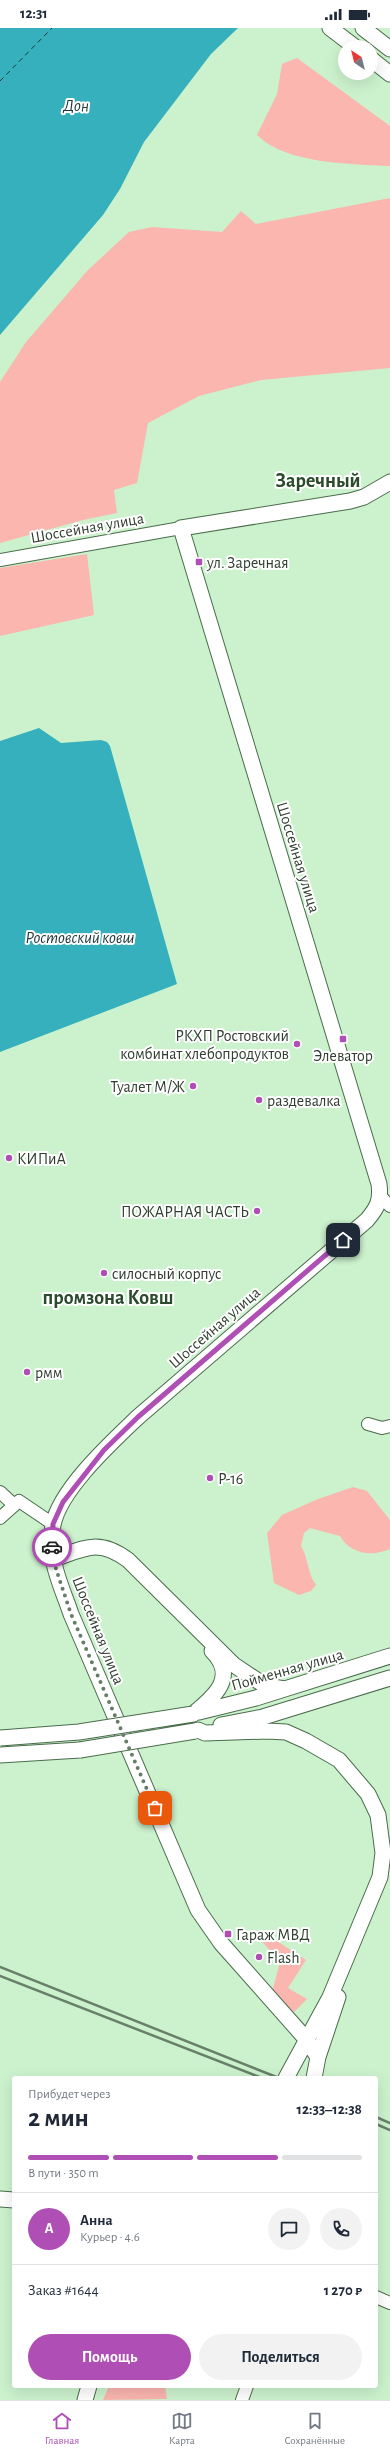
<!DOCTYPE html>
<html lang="ru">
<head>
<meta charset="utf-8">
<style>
  :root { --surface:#fff; --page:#f2f2f3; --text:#1f2937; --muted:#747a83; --line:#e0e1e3; --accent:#af4eb5 }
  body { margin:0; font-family:"Alegreya Sans",sans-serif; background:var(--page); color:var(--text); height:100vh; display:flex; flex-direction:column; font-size:15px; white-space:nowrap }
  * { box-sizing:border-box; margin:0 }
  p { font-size:13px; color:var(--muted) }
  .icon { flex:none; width:22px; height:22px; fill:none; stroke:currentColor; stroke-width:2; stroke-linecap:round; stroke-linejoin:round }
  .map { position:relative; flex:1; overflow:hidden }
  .panel { position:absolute; left:12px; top:2048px; width:366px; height:312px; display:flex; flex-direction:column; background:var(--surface); border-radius:4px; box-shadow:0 4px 16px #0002 }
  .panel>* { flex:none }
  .needle { width:26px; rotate:325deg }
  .fabs { position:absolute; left:338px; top:12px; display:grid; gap:8px }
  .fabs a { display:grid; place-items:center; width:40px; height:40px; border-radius:50%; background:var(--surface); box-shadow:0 4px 16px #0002; font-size:20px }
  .pin { position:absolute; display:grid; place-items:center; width:34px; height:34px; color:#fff; margin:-17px; border-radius:8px; box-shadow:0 2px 6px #0006 }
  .courier { position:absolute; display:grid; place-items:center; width:40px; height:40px; margin:-20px; border:3px solid #af4eb5; border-radius:50%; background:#fff; color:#222; box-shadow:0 1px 5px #0007 }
  .summary em { font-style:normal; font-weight:600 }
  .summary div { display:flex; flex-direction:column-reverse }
  .summary { display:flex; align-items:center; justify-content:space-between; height:68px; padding:0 16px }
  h1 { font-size:26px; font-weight:600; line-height:30px }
  .bar { display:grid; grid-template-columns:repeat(4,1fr); gap:6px 4px; align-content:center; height:48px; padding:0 16px }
  .bar i { height:5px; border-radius:3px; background:var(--line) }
  .bar .active { background:var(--accent) }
  .bar p { grid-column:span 4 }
  .line { display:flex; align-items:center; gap:10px; padding:0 16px; border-top:1px solid var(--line) }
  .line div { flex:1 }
  .round { display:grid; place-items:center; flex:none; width:42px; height:42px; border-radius:21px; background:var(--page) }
  .action { display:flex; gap:8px; margin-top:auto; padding:8px 16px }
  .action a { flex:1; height:46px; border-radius:24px; background:var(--accent); color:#fff; font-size:16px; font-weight:600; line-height:46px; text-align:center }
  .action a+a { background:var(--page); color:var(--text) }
  .status { display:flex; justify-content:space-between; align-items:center; height:28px; padding:0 20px; background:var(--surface); direction:ltr }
  .status svg { height:11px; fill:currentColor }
  .tabs { display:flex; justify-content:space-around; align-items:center; height:56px; border-top:1px solid var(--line); background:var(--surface); font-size:11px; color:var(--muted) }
  .tabs a { display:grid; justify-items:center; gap:2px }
  .tabs .active { color:var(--accent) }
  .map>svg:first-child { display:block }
</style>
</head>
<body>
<div class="status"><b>12:31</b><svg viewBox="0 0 49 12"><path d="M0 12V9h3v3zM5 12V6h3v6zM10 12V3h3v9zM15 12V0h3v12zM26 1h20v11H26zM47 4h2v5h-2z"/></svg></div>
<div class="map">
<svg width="390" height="2372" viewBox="0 0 390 2372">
  <rect width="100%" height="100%" fill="#ccf2cd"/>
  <path fill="#fab6af" d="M297,30L390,98V138C352,136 285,136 257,107L277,66L282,36Z
    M390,170V340L261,352L199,368L148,395L137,455L114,462L117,485L83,492L0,515V354L26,314L88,242L129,204L152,199L222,204L241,183L256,196Z
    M87,526L94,587L0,608V540Z
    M353,1459L367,1463L390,1492V1521C372,1529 350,1526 340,1508L310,1500L304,1505L301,1518C309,1531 307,1545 316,1557L311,1563L299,1567L274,1555L267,1505L282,1487L318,1471Z
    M269,1908L306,1932L288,1960L307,1971L294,1984L272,1964L280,1934L259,1910Z
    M109,2358H165L167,2371L103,2372Z"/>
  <path fill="#36b0bd" d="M0,0H238L211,26L144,114L120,161L103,187L0,307Z
    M39,700L61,715L101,712L107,714L110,718L177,956L0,1024V713Z"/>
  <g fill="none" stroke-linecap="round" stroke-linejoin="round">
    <path stroke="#1c3639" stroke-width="1" stroke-dasharray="5 4" stroke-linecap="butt" d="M0,53L52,0"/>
    <defs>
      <path id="minor" d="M0,532L181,500
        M380,1168L390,1178
        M368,1396L382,1400L390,1398
        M0,1464L14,1477
        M0,1490L19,1473L53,1496
        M376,2269L390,2275
        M242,2372L247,2358"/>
      <path id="major" d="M330,0L355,19
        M363,0L390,21
        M371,31L390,46
        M54,1531C85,1520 99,1510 128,1532L234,1637L264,1657L285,1661
        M199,1684L256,1670L390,1628
        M193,1686C214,1669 238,1649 212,1623
        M221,1697L263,1689L390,1650
        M198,1702L205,1705L267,1703L286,1704L306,1713L339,1732L368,1766L378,1787L383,1825L380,1849L330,1969L286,2050
        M0,1727L80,1722
        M318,2029L338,1969
        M314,2050L318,2029L306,2011L221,1915L198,1882L71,1586C65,1568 56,1549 53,1530C52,1520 51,1507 53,1497C60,1461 112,1414 138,1389L367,1192C378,1179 381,1172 379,1156L181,500L350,473L364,469L390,454
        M0,2171L14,2172
        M85,2372L89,2358"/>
    </defs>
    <use href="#minor" stroke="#4a6c4c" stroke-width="14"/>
    <use href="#major" stroke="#4a6c4c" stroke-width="17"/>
    <use href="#minor" stroke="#fff" stroke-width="12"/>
    <use href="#major" stroke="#fff" stroke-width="15"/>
    <path stroke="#688069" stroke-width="2.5" d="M0,1939L279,2050
      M0,1948L262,2050
      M376,2089L390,2095
      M376,2096L390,2102"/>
    <defs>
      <path id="major-bridge" d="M0,1710L79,1704L193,1686
        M80,1722L195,1703"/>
    </defs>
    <use href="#major-bridge" stroke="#4a6c4c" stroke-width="17" stroke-linecap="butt"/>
    <use href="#major-bridge" stroke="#fff" stroke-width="15"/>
  </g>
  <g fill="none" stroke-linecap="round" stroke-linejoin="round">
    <path stroke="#667d66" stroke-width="4" stroke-dasharray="0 7.2" d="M52,1519L56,1541L71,1586L155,1780"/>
    <path stroke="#af4eb5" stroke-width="5" d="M52,1519L53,1496L63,1474L104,1422L138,1389L343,1212"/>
  </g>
  <g fill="#af4eb5" stroke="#fff" stroke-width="1.5">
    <rect x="195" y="530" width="8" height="8" rx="2"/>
    <rect x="339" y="1007" width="8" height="8" rx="2"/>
    <circle cx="297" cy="1016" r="4"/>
    <circle cx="193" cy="1058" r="4"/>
    <circle cx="259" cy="1072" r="4"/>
    <circle cx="9" cy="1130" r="4"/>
    <circle cx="257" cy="1183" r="4"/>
    <circle cx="104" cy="1245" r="4"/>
    <circle cx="27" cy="1344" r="4"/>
    <circle cx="210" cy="1450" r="4"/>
    <rect x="224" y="1902" width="8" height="8" rx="2"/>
    <circle cx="259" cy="1929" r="4"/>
  </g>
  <g text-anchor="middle" stroke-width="4" stroke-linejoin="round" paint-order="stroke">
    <g font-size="16" fill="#2f3e2f" stroke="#fff">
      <text transform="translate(87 499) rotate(-10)" y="6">Шоссейная улица</text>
      <text transform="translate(299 829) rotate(73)" y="6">Шоссейная улица</text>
      <text transform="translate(214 1299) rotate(-41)" y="6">Шоссейная улица</text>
      <text transform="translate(99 1602) rotate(68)" y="6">Шоссейная улица</text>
      <text transform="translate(287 1641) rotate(-16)" y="6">Пойменная улица</text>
    </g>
    <g font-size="16" fill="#2f3e2f" stroke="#fff" text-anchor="start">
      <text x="207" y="540">ул. Заречная</text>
      <text x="289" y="1013" text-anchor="end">РКХП Ростовский<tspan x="289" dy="18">комбинат хлебопродуктов</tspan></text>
      <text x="343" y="1033" text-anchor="middle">Элеватор</text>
      <text x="185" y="1064" text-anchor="end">Туалет М/Ж</text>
      <text x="267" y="1078">раздевалка</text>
      <text x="17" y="1136">КИПиА</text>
      <text x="249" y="1189" text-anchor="end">ПОЖАРНАЯ ЧАСТЬ</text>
      <text x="112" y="1251">силосный корпус</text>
      <text x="35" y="1350">рмм</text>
      <text x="218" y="1456">Р-16</text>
      <text x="236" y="1912">Гараж МВД</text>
      <text x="267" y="1935">Flash</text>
    </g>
    <g font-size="17" font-style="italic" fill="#1c3639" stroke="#fff">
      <text x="76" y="83">Дон</text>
      <text x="80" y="915">Ростовский ковш</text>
    </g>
    <g font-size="20" font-weight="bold" fill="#2b4b2c" stroke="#fff">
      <text x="318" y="459">Заречный</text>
      <text x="108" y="1276">промзона Ковш</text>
    </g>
  </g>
</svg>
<div class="fabs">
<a><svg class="needle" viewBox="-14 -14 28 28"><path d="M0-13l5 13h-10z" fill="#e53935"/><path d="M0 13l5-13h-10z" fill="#747a83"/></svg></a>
</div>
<div class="pin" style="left:155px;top:1780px;background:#ea580c"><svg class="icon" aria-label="bag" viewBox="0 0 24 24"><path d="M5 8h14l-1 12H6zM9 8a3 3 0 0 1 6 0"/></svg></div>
<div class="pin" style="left:343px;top:1212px;background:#1f2937"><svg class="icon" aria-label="home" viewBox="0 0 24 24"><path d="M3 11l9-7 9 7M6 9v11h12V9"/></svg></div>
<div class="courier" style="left:52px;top:1519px"><svg class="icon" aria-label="car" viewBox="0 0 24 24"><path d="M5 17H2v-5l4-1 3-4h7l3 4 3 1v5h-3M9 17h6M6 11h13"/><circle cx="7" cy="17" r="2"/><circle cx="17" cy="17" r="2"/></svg></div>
<section class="panel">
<div class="summary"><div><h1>2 мин</h1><p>Прибудет через</p></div><em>12:33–12:38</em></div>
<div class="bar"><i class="active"></i><i class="active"></i><i class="active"></i><i></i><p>В пути · 350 m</p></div>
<div class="line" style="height:72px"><b class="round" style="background:var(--accent);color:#fff">А</b><div><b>Анна</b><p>Курьер · 4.6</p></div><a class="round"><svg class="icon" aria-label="chat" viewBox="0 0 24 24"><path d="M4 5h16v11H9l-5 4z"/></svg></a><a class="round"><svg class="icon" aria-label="phone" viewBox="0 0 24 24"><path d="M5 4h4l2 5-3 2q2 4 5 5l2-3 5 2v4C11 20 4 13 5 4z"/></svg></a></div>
<div class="line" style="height:52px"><div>Заказ #1644</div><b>1 270 ₽</b></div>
<div class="action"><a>Помощь</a><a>Поделиться</a></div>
</section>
</div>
<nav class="tabs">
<a class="active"><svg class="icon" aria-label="home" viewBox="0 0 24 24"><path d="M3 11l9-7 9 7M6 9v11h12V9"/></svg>Главная</a>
<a><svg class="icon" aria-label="map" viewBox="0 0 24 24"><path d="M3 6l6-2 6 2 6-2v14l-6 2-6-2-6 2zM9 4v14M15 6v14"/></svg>Карта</a>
<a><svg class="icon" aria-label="saved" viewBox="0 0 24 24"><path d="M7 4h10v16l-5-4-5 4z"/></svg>Сохранённые</a>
</nav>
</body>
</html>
